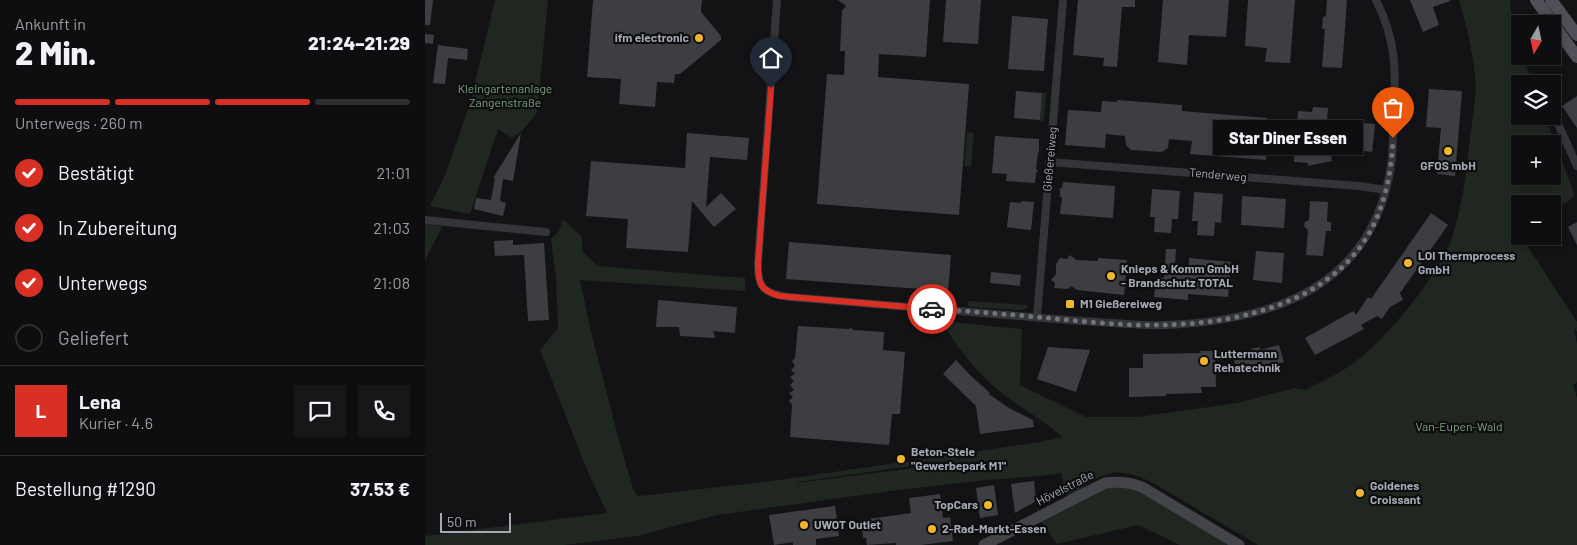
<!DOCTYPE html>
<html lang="de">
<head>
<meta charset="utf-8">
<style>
  :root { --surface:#0e0e10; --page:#171719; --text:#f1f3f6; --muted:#9b9c9f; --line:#2e2e30; --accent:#d93025 }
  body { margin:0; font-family:Barlow,sans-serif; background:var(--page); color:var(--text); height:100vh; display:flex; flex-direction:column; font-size:19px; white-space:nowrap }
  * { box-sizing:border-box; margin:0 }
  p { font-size:16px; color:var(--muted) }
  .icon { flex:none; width:28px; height:28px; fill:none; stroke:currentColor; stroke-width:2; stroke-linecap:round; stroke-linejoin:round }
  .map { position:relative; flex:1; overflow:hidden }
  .drawer { display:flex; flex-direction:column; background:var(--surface); width:425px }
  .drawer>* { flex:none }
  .needle { width:32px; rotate:189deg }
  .controls { position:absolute; left:1086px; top:15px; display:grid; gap:10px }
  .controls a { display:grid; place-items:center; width:50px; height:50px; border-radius:0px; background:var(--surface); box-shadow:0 2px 8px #0003,0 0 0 1px var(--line); font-size:25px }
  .scale { position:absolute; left:15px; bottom:12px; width:71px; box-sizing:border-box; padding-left:5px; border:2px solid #a4a9b5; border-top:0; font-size:14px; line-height:18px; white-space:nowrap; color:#a4a9b5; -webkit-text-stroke:4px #0e0e0f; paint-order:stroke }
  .pin { position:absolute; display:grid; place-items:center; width:42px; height:42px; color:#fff; margin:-51px -21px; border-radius:50% 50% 50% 0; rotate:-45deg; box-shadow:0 0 5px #0007 }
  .pin .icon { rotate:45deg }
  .courier { position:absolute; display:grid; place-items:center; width:50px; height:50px; margin:-25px; border:4px solid #d93025; border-radius:50%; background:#fff; color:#222; box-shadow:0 1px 6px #0007 }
  .bubble { position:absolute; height:35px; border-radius:0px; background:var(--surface); box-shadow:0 2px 8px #0003,0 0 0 1px var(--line); font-size:16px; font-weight:800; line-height:35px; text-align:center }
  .headline em { font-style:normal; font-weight:800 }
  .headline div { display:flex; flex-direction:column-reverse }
  .headline { display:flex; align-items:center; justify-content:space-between; height:85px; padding:0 15px }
  h1 { font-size:32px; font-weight:800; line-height:38px }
  .bar { display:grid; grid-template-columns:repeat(4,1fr); gap:8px 5px; align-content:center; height:60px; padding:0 15px }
  .bar i { height:6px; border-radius:4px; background:var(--line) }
  .bar .selected { background:var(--accent) }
  .bar p { grid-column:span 4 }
  .line { display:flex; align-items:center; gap:12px; padding:0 15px; border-top:1px solid var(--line) }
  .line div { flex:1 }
  .round { display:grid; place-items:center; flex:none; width:52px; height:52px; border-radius:0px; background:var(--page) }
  ol { padding:0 15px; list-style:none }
  li { display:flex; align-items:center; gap:15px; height:55px }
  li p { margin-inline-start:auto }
  li .icon { padding:5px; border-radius:50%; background:var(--accent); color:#fff; stroke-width:4 }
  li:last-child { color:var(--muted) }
  li i { width:28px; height:28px; border:2px solid var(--line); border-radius:50% }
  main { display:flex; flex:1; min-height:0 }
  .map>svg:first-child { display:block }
</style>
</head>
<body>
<main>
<section class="drawer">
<div class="headline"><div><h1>2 Min.</h1><p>Ankunft in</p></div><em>21:24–21:29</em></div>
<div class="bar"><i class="selected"></i><i class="selected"></i><i class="selected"></i><i></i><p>Unterwegs · 260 m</p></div>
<ol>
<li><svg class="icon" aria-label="check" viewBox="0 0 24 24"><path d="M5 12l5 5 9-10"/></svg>Bestätigt<p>21:01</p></li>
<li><svg class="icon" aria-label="check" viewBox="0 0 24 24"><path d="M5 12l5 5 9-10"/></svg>In Zubereitung<p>21:03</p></li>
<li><svg class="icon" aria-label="check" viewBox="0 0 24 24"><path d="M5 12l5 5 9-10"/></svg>Unterwegs<p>21:08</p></li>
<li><i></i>Geliefert</li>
</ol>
<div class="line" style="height:90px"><b class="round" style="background:var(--accent);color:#fff">L</b><div><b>Lena</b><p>Kurier · 4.6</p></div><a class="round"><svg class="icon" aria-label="chat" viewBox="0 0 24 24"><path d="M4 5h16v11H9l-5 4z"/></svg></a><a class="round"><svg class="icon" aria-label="phone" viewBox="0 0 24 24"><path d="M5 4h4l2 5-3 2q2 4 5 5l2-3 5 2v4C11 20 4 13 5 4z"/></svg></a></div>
<div class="line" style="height:65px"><div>Bestellung #1290</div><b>37.53 €</b></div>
</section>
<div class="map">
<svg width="1152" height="545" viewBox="0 0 1152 545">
  <rect width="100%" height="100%" fill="#131315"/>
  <path fill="#1f2720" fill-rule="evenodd" d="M70,0H123L112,113L97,131L87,138L73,129L45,214L5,206L20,175L44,107Z
    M1034,0H1085C1085,20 1095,37 1095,56H1098L1108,84H1095V116H1120L1150,196L1128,211V204H1095V232L1094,233L1152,322V332L1149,328L1152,344V382L1148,385L1152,398V545H833L728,483C689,463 674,473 643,500L636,473L616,476L562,480L473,490L292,515L212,536L139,545H0V536L182,513L162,470L115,350L133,328L131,277L126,239L134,231L138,219L157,237V251L173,266L320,278V291L155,280L167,336L198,455L209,491L214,496L340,482L615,442L637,437C620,421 597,409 578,394C553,374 533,349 516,321C543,323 570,327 597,329L595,385L661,417H713L812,403L870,388L880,390C893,383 907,377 920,369C956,347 1015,275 1028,235C1037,206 1041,176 1044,146C1047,122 1052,98 1050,74C1047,49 1041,24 1034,0ZM1095,144H1128V176H1095ZM543,458L481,469L372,483L373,482Z
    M617,93H621L619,121H615Z
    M542,132L549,133L546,167L539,166Z
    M0,224L18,226L0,260Z
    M543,301L602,305V309L593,310L545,307L543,306Z
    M704,484L811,545H755L713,525L632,544L614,519L681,485Z"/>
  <path fill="#3d3e42" d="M0,0H8L5,25H0Z
    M168,0H277L276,12L296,36V40L255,74H250L249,83L232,82L230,107L194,104L196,79L162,77Z
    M413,0H505L501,57L454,54L453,77L544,84L534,215L392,204L402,74L419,75L420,51H415L417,11L421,6Z
    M521,0H556L553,44L518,42Z
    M653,0H710V7H697L692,67L678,66L679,58L648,55Z
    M738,0H804L801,37L764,35L762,65L733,62Z
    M823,0H870L865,63L840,62L842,48L820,46Z
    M902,0H922L917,68L897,67L900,29H897L898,17L901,16Z
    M985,0H1025V1L1008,7L1014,25L998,32Z
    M587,16L623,19L619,71L583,69Z
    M0,34L9,35L8,44L0,43Z
    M13,45L43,49L42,60L23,58L20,84L8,83Z
    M1120,75L1123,84H1099V83Z
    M1004,89L1037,91L1030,176L1012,174L1016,128L1001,127Z
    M591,91L617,93L615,120L589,118Z
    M1152,96V128L1137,106Z
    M692,100L757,105V111L842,118L840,143L843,144L841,160L765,154L767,141L744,139L743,148L737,152L706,150L701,145L700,136L681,134L680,148L640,145L643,110L676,112L677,101L692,102Z
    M888,107L903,108L901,131L907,161L883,166V163L869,162L873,111L887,112Z
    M928,122L950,124L947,152L924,149Z
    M96,133L88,181L78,179L75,201L81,203L78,216L49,209L51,198L66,200L70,178H68Z
    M262,133L324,138L322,160L285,157L281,207L296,193L311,209L289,227L267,201L263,252L201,248L203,219L161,216L166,161L260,168Z
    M570,136L614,139V151L613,153L611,169L613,171L611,173L610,183L581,181L582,174L567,173Z
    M638,182L690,186L688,218L635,214L637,197H635V188H637Z
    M727,189L755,191L753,219H747L746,233L729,232L730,217H725Z
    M769,192L798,194L796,223L790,222L789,236L772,235L773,221H767Z
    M817,196L861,199L859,228L816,225Z
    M596,201L609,202L606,230L582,227L585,202L596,203Z
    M885,201L903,202L902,222H906V231H901L898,256L881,255L883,230L879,226L880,222L884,220Z
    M1006,213L1023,225L975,293L978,300L965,307L957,319L952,316L936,325L939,329L890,355L880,338L928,311L931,315L943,297L946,299Z
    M1152,222V245L1143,227Z
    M88,240V245L119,243L124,320L103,321L99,255L70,256L69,241Z
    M364,242L526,255L523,291L361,279Z
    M741,249H751L750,265L764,266V258L806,262L803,297L763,294V300L729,297L731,277L739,278Z
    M831,251L859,253L857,283L828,280Z
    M645,255L651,260L673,261V258L702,260L699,295L652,290L646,286L643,289L629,288L630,283L626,280L631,274V264L635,258L642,259Z
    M566,272L596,275L595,286L565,283Z
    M233,300L312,307L310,333L288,331L290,338L255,336L254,327H231Z
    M373,326L424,329L426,327L428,330L459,332L458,350L480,352L475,414H467L464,445L365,437L367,405L364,401L368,397L364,393L369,390L365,385L369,381L365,377L370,374L366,370L370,366L367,361L370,358Z
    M854,345L859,362L841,366L838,371L834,372L830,369L812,373L808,356L827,352L826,349L835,347V350Z
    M623,347L665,350L651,392L612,379Z
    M775,351H790L791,387H776L777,393L741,394V396L704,397V368H718V354L776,353Z
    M531,360L545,375L565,393L564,394L584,408L608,420L609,427L555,434L551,406L518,374Z
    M609,481L611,501L590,513L586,484Z
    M569,485L573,515L555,518L551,488Z
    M515,494L518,518L525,517L528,541L496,545H471V543L442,545L441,538H438L436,520L486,513L484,498Z
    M410,506L414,536L391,539V545H368V542L349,545L344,515Z"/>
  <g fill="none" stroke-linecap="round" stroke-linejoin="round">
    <path stroke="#343539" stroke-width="8" d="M352,0L333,263C332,288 340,294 364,297C437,303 509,309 582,315C617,318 653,321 688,323C705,324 722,326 739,325C852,321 951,285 967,159C968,144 968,128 969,112C971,69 971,40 951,0
      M1134,126L1152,166
      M624,162L934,186L961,190
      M0,220L121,232
      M612,317L638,0"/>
    <path stroke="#424449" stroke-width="11" d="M559,545L680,483C694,481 705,482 717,487L814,545"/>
    <path stroke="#505158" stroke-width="12" d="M1111,0L1152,57
      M1126,0L1152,35"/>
  </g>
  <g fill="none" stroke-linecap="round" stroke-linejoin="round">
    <path stroke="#71747d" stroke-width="5" stroke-dasharray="0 9" d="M507,309C542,311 578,314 613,317C654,321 697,326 738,325C819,323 914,301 951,220C962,194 967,166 968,138"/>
    <path stroke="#d93025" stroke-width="6" d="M346,88L333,263C333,283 335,291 355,296L507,309"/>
  </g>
  <g fill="#f0b62f" stroke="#0e0e0f" stroke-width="2">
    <circle cx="274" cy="38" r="5"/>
    <circle cx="1023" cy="151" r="5"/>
    <circle cx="983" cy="263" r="5"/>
    <circle cx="686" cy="276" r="5"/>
    <rect x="640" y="299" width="10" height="10" rx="2.5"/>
    <circle cx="779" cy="361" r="5"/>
    <circle cx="476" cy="459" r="5"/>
    <circle cx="935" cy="493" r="5"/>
    <circle cx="563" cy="505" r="5"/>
    <circle cx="379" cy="525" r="5"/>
    <circle cx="507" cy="529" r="5"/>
  </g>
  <g text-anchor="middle" stroke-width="4.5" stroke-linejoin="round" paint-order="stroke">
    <g font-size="12" font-weight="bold" fill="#a4a9b5" stroke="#0e0e0f" text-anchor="start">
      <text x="264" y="42" text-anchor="end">ifm electronic</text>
      <text x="1023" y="170" text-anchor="middle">GFOS mbH</text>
      <text x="993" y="260">LOI Thermprocess<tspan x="993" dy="14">GmbH</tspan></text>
      <text x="696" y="273">Knieps &amp; Komm GmbH<tspan x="696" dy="14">- Brandschutz TOTAL</tspan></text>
      <text x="655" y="308">M1 Gießereiweg</text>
      <text x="789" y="358">Luttermann<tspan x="789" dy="14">Rehatechnik</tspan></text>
      <text x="486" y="456">Beton-Stele<tspan x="486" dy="14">"Gewerbepark M1"</tspan></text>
      <text x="945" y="490">Goldenes<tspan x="945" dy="14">Croissant</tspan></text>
      <text x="553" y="509" text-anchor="end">TopCars</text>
      <text x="389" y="529">UWOT Outlet</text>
      <text x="517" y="533">2-Rad-Markt-Essen</text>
    </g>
    <g font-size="12" fill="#7ba07f" stroke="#0e0e0f">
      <text x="80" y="93">Kleingartenanlage<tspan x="80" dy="14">Zangenstraße</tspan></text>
      <text x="1034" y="431">Van-Eupen-Wald</text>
    </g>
    <g font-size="12" fill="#a4a9b5" stroke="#0e0e0f">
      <text transform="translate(625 159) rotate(-85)" y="4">Gießereiweg</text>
      <text transform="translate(793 175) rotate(5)" y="4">Tenderweg</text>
      <text transform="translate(640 488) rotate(-27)" y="4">Hövelstraße</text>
    </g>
  </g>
</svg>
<div class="controls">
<a><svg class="needle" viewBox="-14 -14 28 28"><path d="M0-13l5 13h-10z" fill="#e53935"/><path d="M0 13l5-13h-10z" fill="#9b9c9f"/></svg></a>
<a><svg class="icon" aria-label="layers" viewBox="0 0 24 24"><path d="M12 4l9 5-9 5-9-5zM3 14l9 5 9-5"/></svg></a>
<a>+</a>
<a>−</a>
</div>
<div class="scale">50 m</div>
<div class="pin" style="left:968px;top:138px;background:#ea580c"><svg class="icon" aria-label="bag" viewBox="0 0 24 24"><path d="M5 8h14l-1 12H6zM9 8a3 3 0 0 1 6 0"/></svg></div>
<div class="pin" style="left:346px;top:88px;background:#1f2937"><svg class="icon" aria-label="home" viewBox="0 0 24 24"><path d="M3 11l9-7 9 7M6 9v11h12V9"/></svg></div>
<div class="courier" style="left:507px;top:309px"><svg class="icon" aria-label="car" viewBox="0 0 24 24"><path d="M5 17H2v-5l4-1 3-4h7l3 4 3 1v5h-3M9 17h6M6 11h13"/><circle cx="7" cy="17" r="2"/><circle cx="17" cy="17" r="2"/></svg></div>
<div class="bubble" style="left:788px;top:120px;width:150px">Star Diner Essen</div>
</div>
</main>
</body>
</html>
